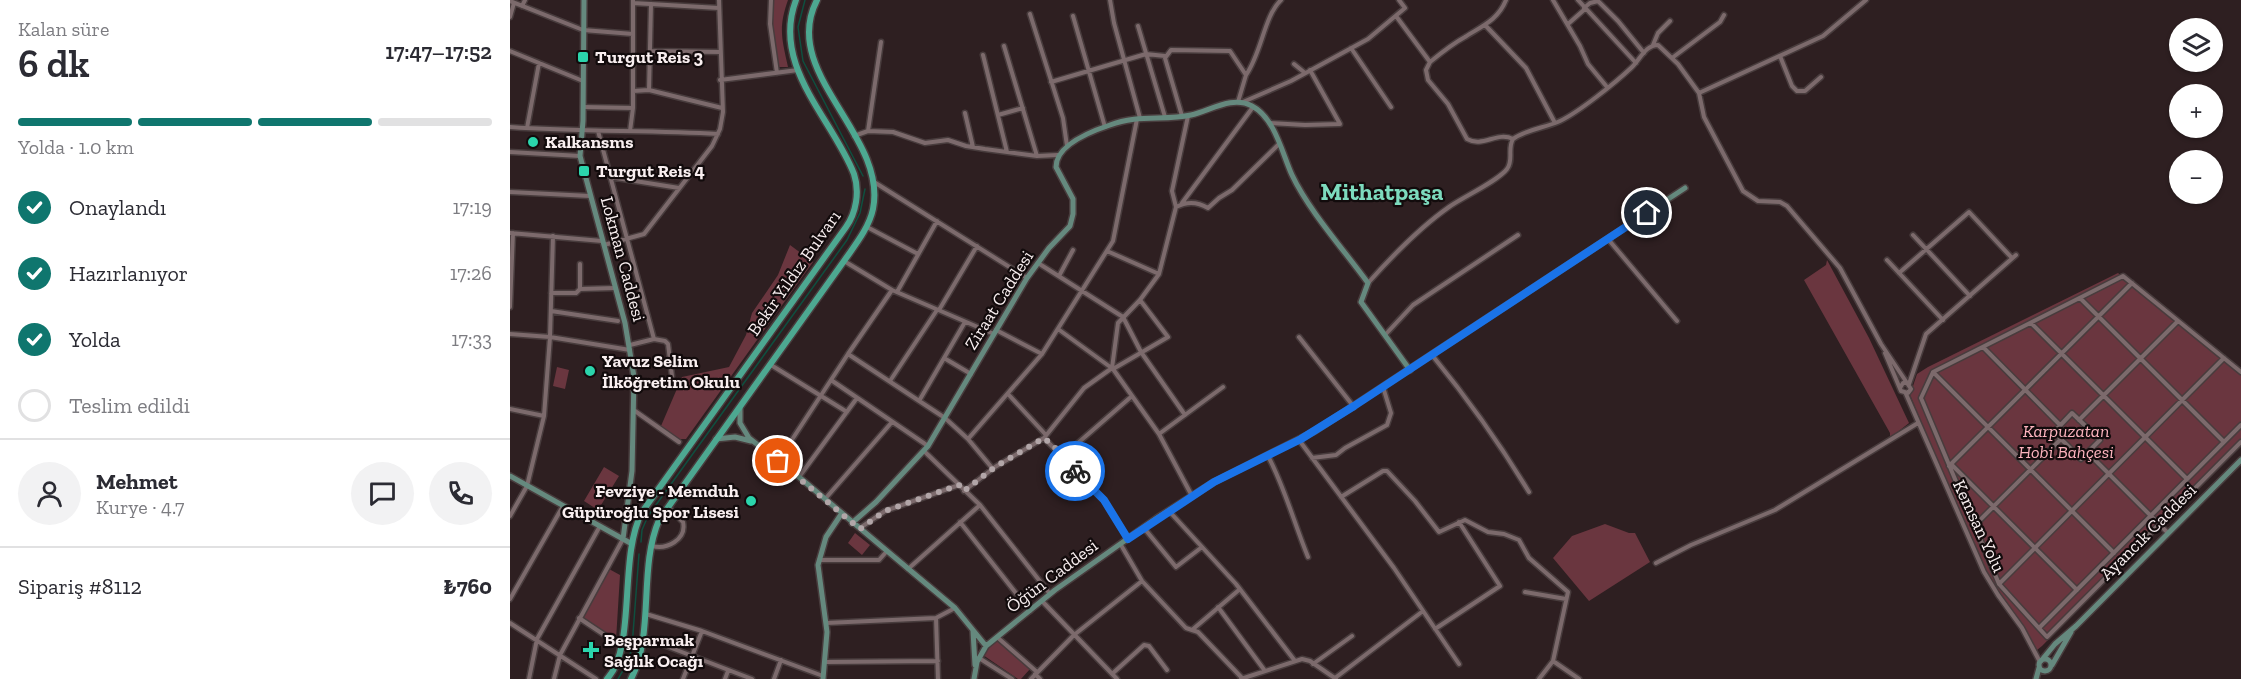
<!DOCTYPE html>
<html lang="tr">
<head>
<meta charset="utf-8">
<style>
  :root { --surface:#fff; --page:#f2f2f3; --text:#2b2b33; --muted:#7c7c81; --line:#e1e1e2; --accent:#0f766e }
  body { margin:0; font-family:"Zilla Slab",serif; background:var(--page); color:var(--text); height:100vh; display:flex; flex-direction:column; font-size:22px; white-space:nowrap }
  * { box-sizing:border-box; margin:0 }
  p { font-size:20px; color:var(--muted) }
  .icon { flex:none; width:33px; height:33px; fill:none; stroke:currentColor; stroke-width:2; stroke-linecap:round; stroke-linejoin:round }
  .map { position:relative; flex:1; overflow:hidden }
  .side { display:flex; flex-direction:column; background:var(--surface); width:510px }
  .side>* { flex:none }
  .fabs { position:absolute; left:1659px; top:18px; display:grid; gap:12px }
  .fabs a { display:grid; place-items:center; width:54px; height:54px; border-radius:50%; background:var(--surface); box-shadow:0 2px 4px #0004; font-size:30px }
  .pin { position:absolute; display:grid; place-items:center; width:51px; height:51px; color:#fff; margin:-26px; border:3px solid #fff; border-radius:50%; box-shadow:0 2px 6px #0007 }
  .courier { position:absolute; display:grid; place-items:center; width:60px; height:60px; margin:-30px; border:4px solid #1a73e8; border-radius:50%; background:#fff; color:#222; box-shadow:0 2px 8px #0007 }
  .head em { font-style:normal; font-weight:600 }
  .head div { display:flex; flex-direction:column-reverse }
  .head { display:flex; align-items:center; justify-content:space-between; height:102px; padding:0 18px }
  h1 { font-size:39px; font-weight:600; line-height:45px }
  .bar { display:grid; grid-template-columns:repeat(4,1fr); gap:9px 6px; align-content:center; height:72px; padding:0 18px }
  .bar i { height:8px; border-radius:4px; background:var(--line) }
  .bar .on { background:var(--accent) }
  .bar p { grid-column:span 4 }
  .line { display:flex; align-items:center; gap:15px; padding:0 18px; border-top:2px solid var(--line) }
  .line div { flex:1 }
  .round { display:grid; place-items:center; flex:none; width:63px; height:63px; border-radius:32px; background:var(--page) }
  ol { padding:0 18px; list-style:none }
  li { display:flex; align-items:center; gap:18px; height:66px }
  li p { margin-inline-start:auto }
  li .icon { padding:6px; border-radius:50%; background:var(--accent); color:#fff; stroke-width:4 }
  li:last-child { color:var(--muted) }
  li i { width:33px; height:33px; border:3px solid var(--line); border-radius:50% }
  main { display:flex; flex:1; min-height:0 }
  .map>svg:first-child { display:block }
</style>
</head>
<body>
<main>
<section class="side">
<div class="head"><div><h1>6 dk</h1><p>Kalan süre</p></div><em>17:47–17:52</em></div>
<div class="bar"><i class="on"></i><i class="on"></i><i class="on"></i><i></i><p>Yolda · 1.0 km</p></div>
<ol>
<li><svg class="icon" aria-label="check" viewBox="0 0 24 24"><path d="M5 12l5 5 9-10"/></svg>Onaylandı<p>17:19</p></li>
<li><svg class="icon" aria-label="check" viewBox="0 0 24 24"><path d="M5 12l5 5 9-10"/></svg>Hazırlanıyor<p>17:26</p></li>
<li><svg class="icon" aria-label="check" viewBox="0 0 24 24"><path d="M5 12l5 5 9-10"/></svg>Yolda<p>17:33</p></li>
<li><i></i>Teslim edildi</li>
</ol>
<div class="line" style="height:108px"><a class="round"><svg class="icon" aria-label="person" viewBox="0 0 24 24"><circle cx="12" cy="8" r="4"/><path d="M4 21q1-7 8-7t8 7"/></svg></a><div><b>Mehmet</b><p>Kurye · 4.7</p></div><a class="round"><svg class="icon" aria-label="chat" viewBox="0 0 24 24"><path d="M4 5h16v11H9l-5 4z"/></svg></a><a class="round"><svg class="icon" aria-label="phone" viewBox="0 0 24 24"><path d="M5 4h4l2 5-3 2q2 4 5 5l2-3 5 2v4C11 20 4 13 5 4z"/></svg></a></div>
<div class="line" style="height:78px"><div>Sipariş #8112</div><b>₺760</b></div>
</section>
<div class="map">
<svg width="1731" height="679" viewBox="0 0 1731 679">
  <rect width="100%" height="100%" fill="#2e1f21"/>
  <path fill="#6a363f" d="M262,0H278C268,28 272,39 278,67H268C259,48 258,20 262,0Z
    M280,245L303,262L176,439H167L151,426L172,377L219,367L236,335L242,313L268,275Z
    M1317,260L1359,338L1399,423L1380,438V433L1294,280L1316,265Z
    M1608,273L1731,374V445L1532,646L1527,650L1520,649L1514,628L1482,590L1400,395L1407,374L1418,367Z
    M47,367L59,370L55,389L43,386Z
    M94,467L109,476L88,510L74,501Z
    M1095,524L1119,533H1125L1140,562L1079,601L1043,558L1062,536Z
    M345,533L360,545L352,555L338,543Z
    M99,569L110,575L106,640H103L70,619Z
    M486,640L520,669L511,679H508L473,655Z"/>
  <g fill="none" stroke-linecap="round" stroke-linejoin="round">
    <path stroke="#0f4f3f" stroke-width="1.5" d="M295,0L288,27L293,61L353,176
      M131,542L132,530L138,516L337,240L350,213L355,189
      M108,679L118,662L122,647L129,554"/>
    <defs>
      <path id="street" d="M261,0L260,24L267,73
        M600,0L604,23L630,118
        M1043,0L1070,46L1078,64L1097,87
        M1068,0L1126,63
        M0,1L73,30L123,34
        M123,3L209,8
        M12,6L15,0
        M1074,8L1080,3L1088,1L1108,21L1134,53
        M520,14L553,118L557,146
        M563,16L595,127
        M886,16L920,62L916,70L918,80L938,104L957,139C973,148 987,131 1003,139
        M0,17L4,3
        M1058,24L1075,9
        M975,25L1016,68L1045,123
        M628,26L655,117
        M1143,45L1148,33L1160,21
        M494,46L527,156
        M841,48L881,107
        M0,51L73,81
        M140,51L210,52
        M473,55L497,152
        M1270,56L1282,86L1287,91H1295L1311,77
        M1162,58L1210,22L1214,15
        M920,62C931,53 942,44 955,37C972,26 988,20 996,0
        M784,64L795,73
        M736,75C752,52 754,16 771,0
        M210,80L288,70
        M541,82L636,54L655,56
        M139,90L141,4
        M123,91L139,90L212,108
        M1189,93L1313,36L1356,0
        M733,102L781,81L858,39L895,8L889,0
        M73,107L123,108
        M455,113L463,147
        M488,115L513,108
        M672,116L655,58L661,50L720,51L736,75L728,102
        M760,123L795,125L830,124L800,70
        M0,127C69,132 139,130 208,134
        M17,128L29,63
        M88,131L144,339
        M120,131L123,108V0
        M358,131L371,42
        M344,136L358,131L383,132L415,143L438,140L456,146L475,149L527,156L548,155
        M0,152L70,156
        M100,177L169,188
        M364,182L517,278
        M0,192L80,196
        M672,203L743,107
        M666,207C677,201 688,202 698,208L709,198L722,190L769,144
        M357,227L408,254
        M0,233L92,241
        M1403,235L1460,296
        M1098,239L1167,321
        M94,245L134,234L202,146L210,129L213,112L209,0
        M597,251L649,274
        M1377,260L1433,320
        M334,261L382,290L484,334
        M528,263L613,317L631,352L675,415
        M70,264V289L105,288
        M1389,273L1459,212L1502,258
        M549,276L563,250
        M858,283C883,255 909,228 939,207C953,197 988,181 997,169C1004,160 997,149 1003,139C1017,129 1035,128 1050,121C1069,112 1105,83 1121,68C1130,60 1135,45 1148,45L1168,64L1189,93L1194,117L1233,191L1248,201L1270,202L1277,206L1330,268L1371,344L1397,383
        M387,292L427,221
        M41,293H66L70,289
        M1570,298L1714,442
        M0,307L3,233
        M429,310L467,246
        M41,311L108,321
        M1521,323L1677,479
        M548,329L603,369L649,434L682,496
        M486,330L532,354
        M0,334L40,337L120,350
        M875,335L903,305L1008,235
        M789,337L844,407
        M120,345L144,339L155,341L158,344L162,376
        M1473,347L1550,425
        M1375,353L1391,391L1398,393L1401,389L1397,383H1393L1390,388
        M338,354L435,418L458,439L483,469
        M922,355C958,399 990,444 1019,492
        M434,358L461,374
        M261,365L337,412
        M603,369L658,337L630,300
        M1423,372L1604,553
        M1731,372L1613,276L1423,372L1411,398L1489,584L1537,637L1731,442
        M321,380L418,446
        M380,381L427,310
        M1399,384L1416,334L1506,255
        M498,394L536,435
        M1396,394L1474,572L1488,595L1512,628L1530,662
        M409,401L455,322
        M0,409L34,416
        M125,411L169,442
        M1562,413L1590,440L1571,459L1544,432Z
        M1569,420L1668,321
        M649,434L713,387
        M534,438L574,388L602,368L608,323L630,300L649,274L666,207L662,191L678,116
        M458,439L532,354L603,241L627,119
        M789,440L884,568L949,664
        M414,451L470,505L540,594
        M1577,452L1658,533
        M553,456L622,396
        M758,456C775,488 784,523 798,557
        M802,458L826,455L835,448L877,425L881,413L873,387
        M268,461L338,354L382,290
        M1442,465L1567,590
        M1439,466L1622,283
        M289,477L347,398
        M454,491L485,467L534,438L594,500L618,539
        M831,497L873,471H877L905,501L929,532L955,520L978,532L994,534L1009,540L1019,558L1058,592L1043,661
        M315,499L382,422
        M659,511L726,584L785,661
        M0,516L17,486L34,416L40,337L43,236
        M450,522L520,611
        M1465,525L1551,439
        M350,528L375,511L449,485
        M634,528L666,567L692,547
        M611,545L632,581L676,628L688,632L732,678
        M142,546C156,550 177,540 173,522L158,507
        M309,560H369L377,551
        M1146,563L1181,545L1265,510L1408,423
        M398,569L470,505
        M1489,584L1714,358
        M1015,592L1056,599
        M0,599L53,506
        M532,601L607,679
        M708,607L755,671
        M136,614L192,631L313,676
        M69,618L111,646
        M426,618L428,679
        M0,623L86,679
        M316,623L426,618L445,608
        M1529,628L1731,425
        M925,629L990,586L949,522
        M682,630L730,589
        M133,637L242,679
        M487,637L527,672
        M469,658L502,679
        M316,662L428,661
        M803,664L842,636
        M525,674L530,679
        M602,674L634,645L639,646L657,670
        M825,678L913,611
        M19,679L27,639L90,526
        M44,679L50,655L113,539
        M173,679L192,631
        M215,679L218,671
        M264,679L271,660
        M521,679L564,635L632,581
        M731,679L792,659L800,661L826,679
        M1029,679L1043,661L1069,679"/>
      <path id="secondary" d="M74,0L73,121L70,156L115,323L124,377L122,471L113,539
        M230,408V423L239,438L289,477L445,608L476,646
        M206,439L225,437L241,441
        M0,476L122,544
        M342,523L366,502L418,446L517,278L539,248L560,226L563,214V199L546,167C546,145 582,131 600,125C628,114 654,121 681,115C700,111 722,95 742,106C765,118 772,153 782,175C799,211 834,250 858,283L851,302L900,370
        M463,631L465,665
        M1529 665a6 6 0 1 1 12 0a6 6 0 1 1-12 0Z
        M1531,661L1545,644L1566,626L1731,460
        M1542,665L1561,632
        M313,679L317,632L308,565L316,537L332,513
        M464,679L467,662L476,646L545,590L647,518L704,482L805,431L1175,188
        M1526,679L1529,668"/>
      <path id="primary" d="M97,679C127,646 108,558 132,512L336,227C346,213 350,192 344,174C322,118 261,66 286,0
        M121,679C145,633 128,569 149,520L334,261C345,245 359,228 363,209C378,135 269,73 307,0"/>
    </defs>
    <use href="#street" stroke="#483c3d" stroke-width="7"/>
    <use href="#secondary" stroke="#483c3d" stroke-width="8"/>
    <use href="#primary" stroke="#483c3d" stroke-width="9"/>
    <use href="#street" stroke="#7c6a6c" stroke-width="4"/>
    <use href="#secondary" stroke="#65897e" stroke-width="5"/>
    <use href="#primary" stroke="#4da891" stroke-width="6"/>
  </g>
  <g fill="none" stroke-linecap="round" stroke-linejoin="round">
    <path stroke="#b2a6a8" stroke-width="6" stroke-dasharray="0 10.8" d="M268,461L350,529L375,511L449,485L454,491L485,467L534,438L552,454L565,471"/>
    <path stroke="#1a73e8" stroke-width="8" d="M565,471L594,500L618,539L704,482L791,439L844,406L1137,213"/>
  </g>
  <g fill="#2bd5ac" stroke="#120b0c" stroke-width="2">
    <rect x="67" y="51" width="12" height="12" rx="3"/>
    <circle cx="23" cy="142" r="6"/>
    <rect x="68" y="165" width="12" height="12" rx="3"/>
    <circle cx="80" cy="371" r="6"/>
    <circle cx="241" cy="501" r="6"/>
    <path d="M78 641h6v6h6v6h-6v6h-6v-6h-6v-6h6z"/>
  </g>
  <g text-anchor="middle" stroke-width="4.5" stroke-linejoin="round" paint-order="stroke">
    <g font-size="18" font-weight="bold" fill="#f9eff0" stroke="#120b0c" text-anchor="start">
      <text x="85" y="63">Turgut Reis 3</text>
      <text x="35" y="148">Kalkansms</text>
      <text x="86" y="177">Turgut Reis 4</text>
      <text x="92" y="367">Yavuz Selim<tspan x="92" dy="21">İlköğretim Okulu</tspan></text>
      <text x="229" y="497" text-anchor="end">Fevziye - Memduh<tspan x="229" dy="21">Güpüroğlu Spor Lisesi</tspan></text>
      <text x="94" y="646">Beşparmak<tspan x="94" dy="21">Sağlık Ocağı</tspan></text>
    </g>
    <g font-size="18" fill="#f9eff0" stroke="#120b0c">
      <text transform="translate(113 259) rotate(75)" y="6">Lokman Caddesi</text>
      <text transform="translate(284 273) rotate(-55)" y="6">Bekir Yıldız Bulvarı</text>
      <text transform="translate(489 300) rotate(-58)" y="6">Ziraat Caddesi</text>
      <text transform="translate(1469 526) rotate(65)" y="6">Kemsan Yolu</text>
      <text transform="translate(1638 532) rotate(-45)" y="6">Ayancık Caddesi</text>
      <text transform="translate(542 576) rotate(-37)" y="6">Öğün Caddesi</text>
    </g>
    <g font-size="18" font-style="italic" fill="#fdb4be" stroke="#120b0c">
      <text x="1556" y="437">Karpuzatan<tspan x="1556" dy="21">Hobi Bahçesi</tspan></text>
    </g>
    <g font-size="24" font-weight="bold" fill="#7ddbbe" stroke="#120b0c">
      <text x="872" y="200">Mithatpaşa</text>
    </g>
  </g>
</svg>
<div class="fabs">
<a><svg class="icon" aria-label="layers" viewBox="0 0 24 24"><path d="M12 4l9 5-9 5-9-5zM3 14l9 5 9-5"/></svg></a>
<a>+</a>
<a>−</a>
</div>
<div class="pin" style="left:268px;top:461px;background:#ea580c"><svg class="icon" aria-label="bag" viewBox="0 0 24 24"><path d="M5 8h14l-1 12H6zM9 8a3 3 0 0 1 6 0"/></svg></div>
<div class="pin" style="left:1137px;top:213px;background:#1f2937"><svg class="icon" aria-label="home" viewBox="0 0 24 24"><path d="M3 11l9-7 9 7M6 9v11h12V9"/></svg></div>
<div class="courier" style="left:565px;top:471px"><svg class="icon" aria-label="bike" viewBox="0 0 24 24"><circle cx="6" cy="16" r="4"/><circle cx="18" cy="16" r="4"/><path d="M6 16l4-8h5l3 8M10 8l3 8H6M13 5h3"/></svg></div>
</div>
</main>
</body>
</html>
